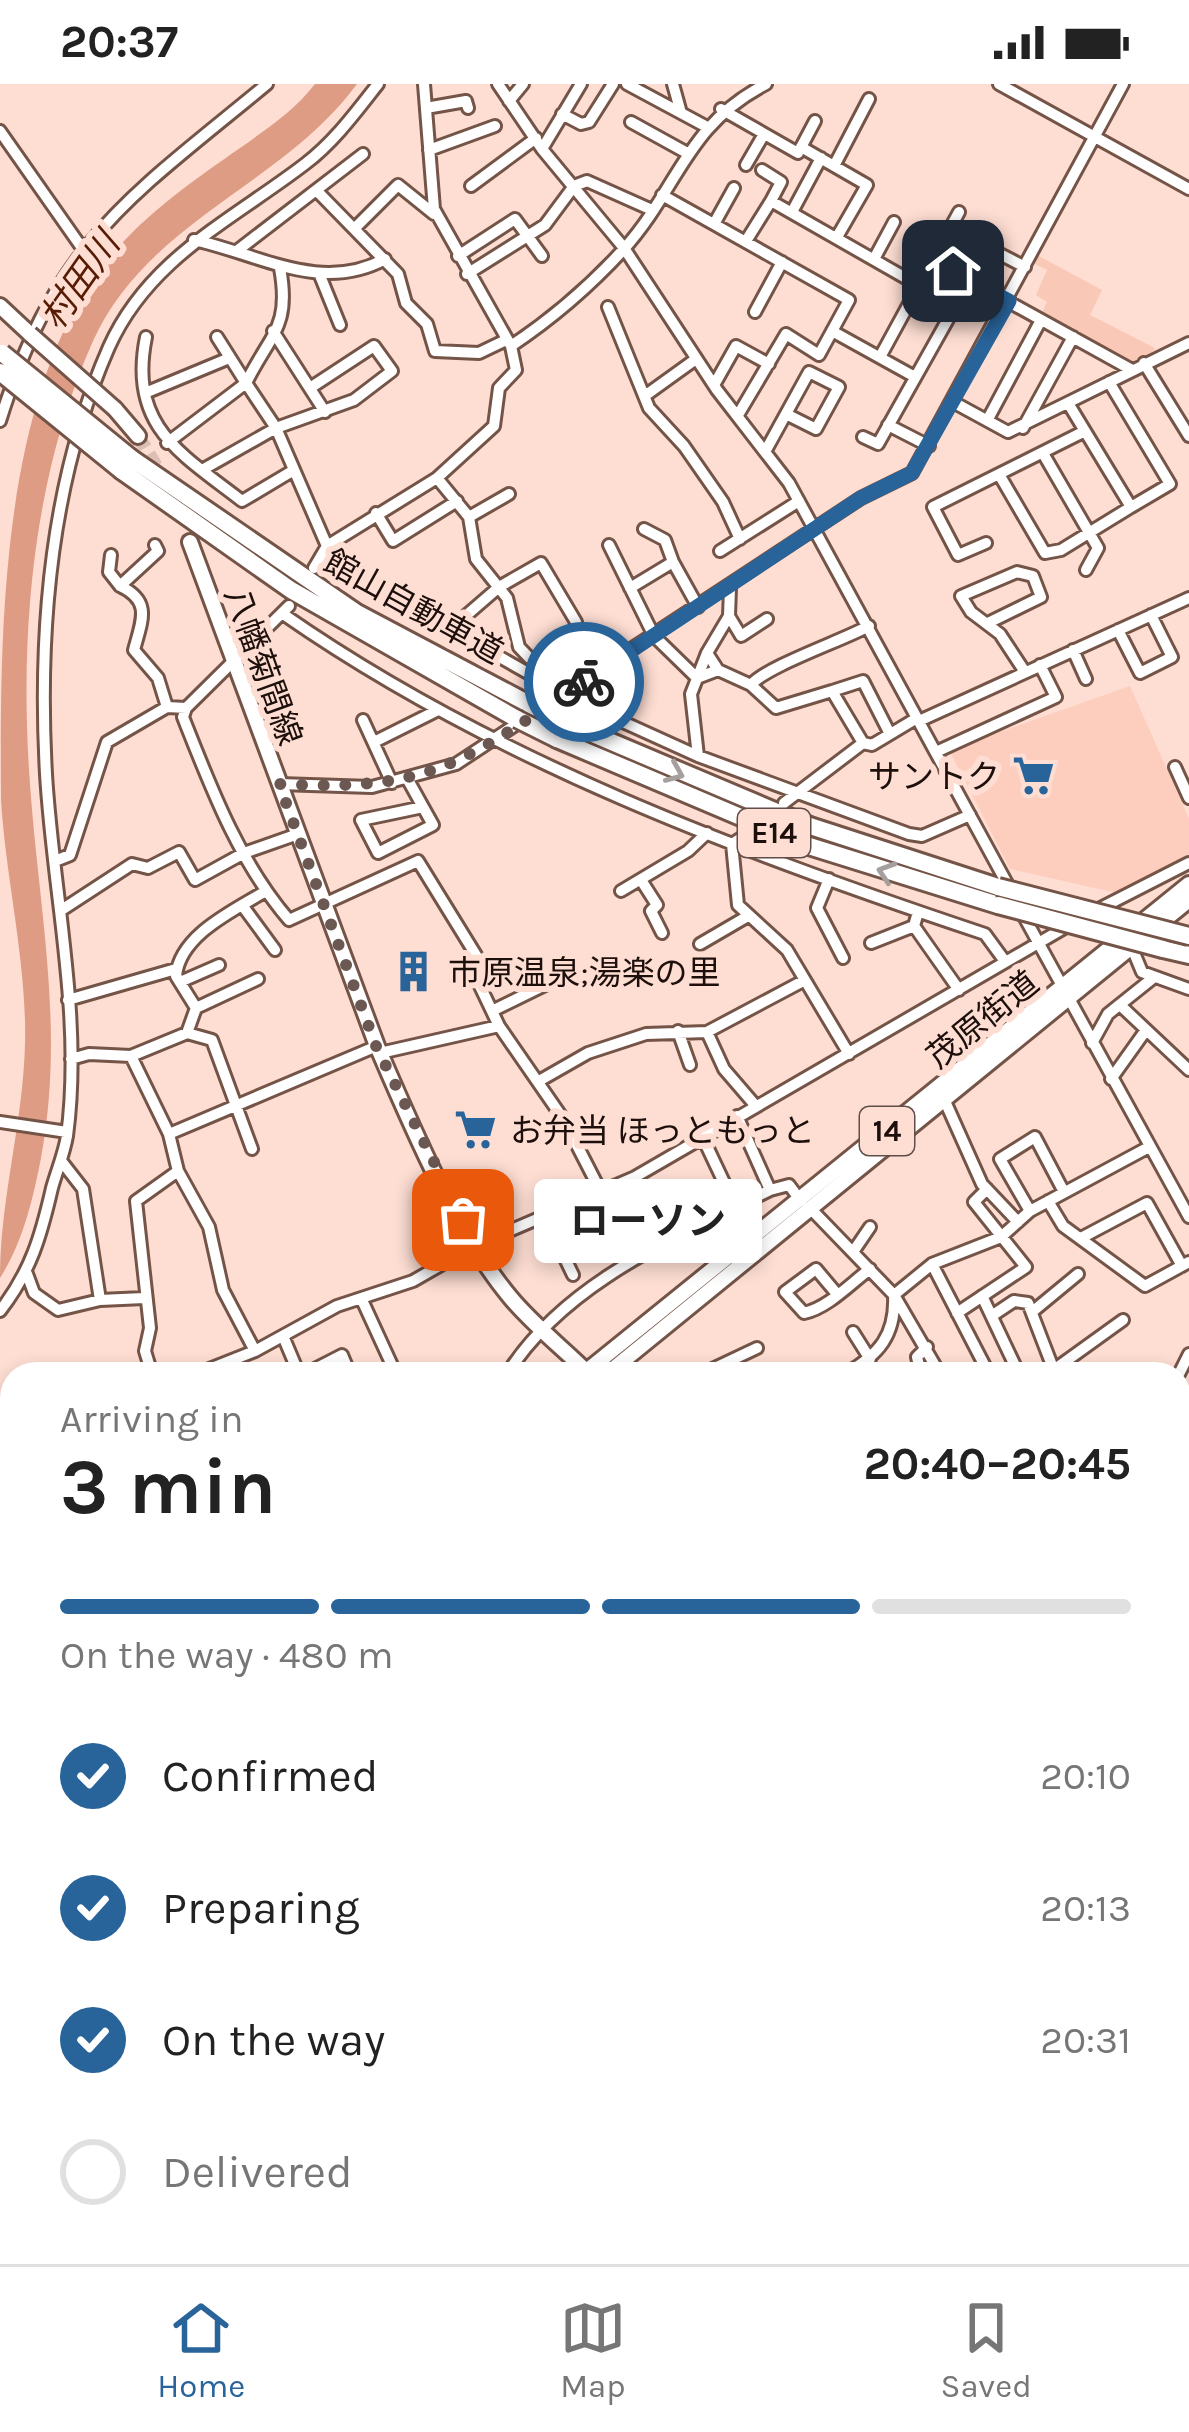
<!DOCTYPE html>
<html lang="en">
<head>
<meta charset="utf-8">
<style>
  :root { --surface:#fff; --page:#f6f6f6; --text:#222; --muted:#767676; --line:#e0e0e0; --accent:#28639a }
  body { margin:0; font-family:Karla,"Noto Sans JP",sans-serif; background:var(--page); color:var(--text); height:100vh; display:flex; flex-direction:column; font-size:45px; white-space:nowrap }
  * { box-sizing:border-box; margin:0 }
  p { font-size:39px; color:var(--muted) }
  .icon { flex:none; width:66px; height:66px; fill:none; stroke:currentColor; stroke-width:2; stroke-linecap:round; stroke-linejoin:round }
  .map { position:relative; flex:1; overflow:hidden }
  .details { position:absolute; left:0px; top:1278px; width:1191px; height:903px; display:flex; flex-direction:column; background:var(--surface); border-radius:36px 36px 0 0; box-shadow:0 6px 18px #0003 }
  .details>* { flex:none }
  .pin { position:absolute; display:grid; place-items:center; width:102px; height:102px; color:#fff; margin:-51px; border-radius:24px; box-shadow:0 6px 18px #0006 }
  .courier { position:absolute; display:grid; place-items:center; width:120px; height:120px; margin:-60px; border:9px solid #28639a; border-radius:50%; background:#fff; color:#222; box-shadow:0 3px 15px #0007 }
  .bubble { position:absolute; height:84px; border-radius:12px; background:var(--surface); box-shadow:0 6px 18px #0003; font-size:39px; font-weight:700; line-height:84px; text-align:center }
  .headline em { font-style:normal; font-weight:700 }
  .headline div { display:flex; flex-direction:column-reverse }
  .headline { display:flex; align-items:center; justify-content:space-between; height:204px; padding:0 60px }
  h1 { font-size:78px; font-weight:700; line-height:90px }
  .bar { display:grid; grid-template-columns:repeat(4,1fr); gap:18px 12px; align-content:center; height:144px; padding:0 60px }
  .bar i { height:15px; border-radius:9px; background:var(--line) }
  .bar .selected { background:var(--accent) }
  .bar p { grid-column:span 4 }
  ol { padding:0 60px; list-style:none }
  li { display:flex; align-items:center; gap:36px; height:132px }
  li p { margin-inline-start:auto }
  li .icon { padding:12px; border-radius:50%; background:var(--accent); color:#fff; stroke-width:4 }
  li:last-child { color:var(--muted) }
  li i { width:66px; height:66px; border:6px solid var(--line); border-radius:50% }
  .status { display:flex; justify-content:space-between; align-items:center; height:84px; padding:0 60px; background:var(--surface); direction:ltr }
  .status svg { height:33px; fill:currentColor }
  .menu { display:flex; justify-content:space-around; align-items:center; height:168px; border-top:3px solid var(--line); background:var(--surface); font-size:33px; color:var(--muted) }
  .menu a { display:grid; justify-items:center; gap:6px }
  .menu .selected { color:var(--accent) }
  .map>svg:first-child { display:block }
</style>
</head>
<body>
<div class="status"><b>20:37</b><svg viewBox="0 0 49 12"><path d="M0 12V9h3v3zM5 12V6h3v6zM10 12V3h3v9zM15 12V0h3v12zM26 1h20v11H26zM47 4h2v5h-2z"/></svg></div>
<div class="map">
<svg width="1189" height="2180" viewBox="0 0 1189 2180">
  <rect width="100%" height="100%" fill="#feded3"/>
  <path fill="#fdcdbd" d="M1130,602L1189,735V771L1117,809L1010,785L949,666Z"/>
  <path fill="#fac8b6" d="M1037,171L1102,206L1090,231L1155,264L1150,272L1129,279L1041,231L1047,218L1036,211L1047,186L1033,179Z"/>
  <path fill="#df9c85" d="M315,0H357C282,102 148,136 93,257C34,389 20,542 29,685C37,820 66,938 41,1074C33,1115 23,1158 0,1194C0,1115 23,1040 25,960C27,879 6,797 1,716C0,553 0,334 92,196C130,141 185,102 240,64C268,44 294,27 315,0Z"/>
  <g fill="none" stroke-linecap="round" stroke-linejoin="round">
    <path stroke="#df9c85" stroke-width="16" d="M1179,2036L1189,2023
      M1078,2180L1083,2169"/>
    <path stroke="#dcbfb5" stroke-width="14" stroke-dasharray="14 7" stroke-linecap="butt" d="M138,352L163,394"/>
    <defs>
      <path id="minor" d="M498,0L542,65L624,164L717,306L789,399L1010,805
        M627,0L707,43
        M673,0L681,29
        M999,0L1189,105
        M509,17L523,0
        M426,24L466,17L468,24
        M721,25L798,69L815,37
        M562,30L581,40L589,38L613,0
        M631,38L689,70
        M0,47L82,164
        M801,63L867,101L837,153
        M542,65L581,0
        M429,66L495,42
        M746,81L764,50
        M834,82L869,15
        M762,86L781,98L771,117
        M471,102L536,54
        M316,106L398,190L406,219L427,240L435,267L479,269L504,257
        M662,111L849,216L819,271L786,250L738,331
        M792,128L821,74
        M714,140L734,104
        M354,145L398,101L434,130
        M194,156C259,170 321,210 385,175
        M746,157L771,117L918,201
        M238,166L363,70
        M458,172L515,135L542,172
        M874,175L894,138
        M933,176L1132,286
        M280,184C291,244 270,250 246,299L276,344L327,462
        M953,187L971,155L1025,183
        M319,189L340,241
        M467,190L545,141L574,102L587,97L652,126
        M608,223L649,324L684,362L723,418L740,455
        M755,228L782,178
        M273,247L325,328
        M832,247L915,293
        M146,253C128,342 180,369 242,417L294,386
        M511,262C553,234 589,203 623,166C679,104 685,42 766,0
        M880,273L959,128
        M1144,279L1189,352
        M714,301L736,262L769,280
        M145,309L227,275
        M646,311L696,275
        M953,318L1008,348L1189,259
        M1068,319L1131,423L1170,400L1109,298
        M988,335L1041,236
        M0,337C56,157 129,114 267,0
        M888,341L929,362
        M1023,344L1073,253
        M863,353L878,360L970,196
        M167,359L246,299L217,253
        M766,366L809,288L839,303L816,345L786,330
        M1044,371L1098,464L1086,486
        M202,386L276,344L354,316L392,287L374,262L310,304
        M1000,392L1045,469L1061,466L1131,423
        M437,394L469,433L476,475L507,514L519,563L539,584L535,595
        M376,429L393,457L457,417
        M469,433L509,410
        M986,459L958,471L933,423L1085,347
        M155,461L158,467L120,502C152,517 142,536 134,566L158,594L167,623
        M609,461L654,552L697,594L718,586
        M720,467L799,417
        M111,471L109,488L120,502
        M321,472L581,619L698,672L909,750L922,752L970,731
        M673,478L698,523
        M314,484L327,462L437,394L494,342L499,304L516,286L511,262L434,125L424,0
        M630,504L673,478L665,456L644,445
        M730,504L729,532L707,569L718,586L751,601L776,624L832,607L863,659L872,661L917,634
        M283,530C494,677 742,769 985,850L1004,876
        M729,532L741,552L767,535
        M988,539L1041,513L1033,492L1017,488L961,512L971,528L1000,550L1025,588
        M1118,546L1140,589L1172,573L1151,531
        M447,548L499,503L541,479L576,538
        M1073,566L1086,595
        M751,601C765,583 841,557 869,542
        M832,607L863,597L890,650
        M186,624L183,633C211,704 239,778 289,836L418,777L479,876L480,902L499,942L564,1036L602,1110
        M363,636L392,699
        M919,637L1189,514
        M374,658L438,626
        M936,668L1056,613L1040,581
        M698,672L691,610L707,569
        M1175,683L1189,714
        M408,696L433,741L378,769L361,736L423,723
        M279,700L372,703L456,680L861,414L912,389L1123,0
        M784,719L863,659
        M746,751L732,760L738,821L787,866L849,970
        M55,777L70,771L107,658L167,623L186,624L289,522
        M829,795L817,824L843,874
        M641,796L657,821L651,827L662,849
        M621,807L688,767L707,749
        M242,821L275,866
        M60,827L132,780L148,784L179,768L195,796L244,769L298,750
        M1021,827L1189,1133
        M918,828L914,842L959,906
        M1093,828L1189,779
        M871,859L914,842
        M700,860L748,832
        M1132,864L1142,888L1189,905
        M180,898L219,881
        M68,916L176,885
        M1120,921L1189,986
        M196,924L258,895
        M496,925L549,899
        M678,947L690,981
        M707,948L724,985L755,1021
        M187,949L212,956L252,1065
        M1092,959L1108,930L1153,894
        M380,969L499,942
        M71,975L89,970L131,972
        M1111,995L1146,946
        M539,997L588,969L646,950L707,948L805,896
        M944,1015L982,1100L1018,1138
        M737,1032L770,1106
        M0,1038L67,1048
        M169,1050L377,962
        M703,1054L728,1107
        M62,1078L83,1105L100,1216
        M1048,1117L1063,1142L1145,1202L1189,1178
        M809,1123L894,1211L940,1290
        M1030,1127L1000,1075L1035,1053L1064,1108
        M545,1133L573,1191
        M1081,1154L1147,1119L1182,1182
        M855,1165L870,1143
        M932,1180L989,1290
        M27,1190L34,1209L58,1226L100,1216L144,1214
        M837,1210L816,1185L785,1208L804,1229C828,1224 851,1199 870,1185
        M982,1212L1019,1290
        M362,1216L396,1290
        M0,1227C31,1187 41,1152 52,1104C57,1086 64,1070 67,1052C83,932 53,810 46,690C38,547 51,395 109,263C149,174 232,136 305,80C334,58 356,28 378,0
        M1032,1228L1078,1190
        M957,1229L1026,1183L974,1118L987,1105
        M993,1231L1014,1217L1028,1219L1053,1284
        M853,1248L870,1275
        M283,1252L299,1290
        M255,1267L223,1206L209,1143L178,1087L169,1050L131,972L187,949L196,924L176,892C180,851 233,827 264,808
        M152,1290L145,1267L150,1244L136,1117L178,1087
        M197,1290L255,1267L337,1222L413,1197L474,1162L635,1093L1071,840
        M305,1290L342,1271L350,1290
        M507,1290C565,1198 676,1153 770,1106L789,1101L801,1117
        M702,1290L757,1264
        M845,1290C879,1271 896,1251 894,1211L932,1180L1001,1153L1030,1127L1149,1063
        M921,1290L917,1273L927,1263
        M1048,1290L1123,1236
        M1179,1290L1189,1270
        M1179,1323L1189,1314
        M0,1414L12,1405
        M0,1448L9,1460L1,1478L12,1495
        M0,1494L12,1511
        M0,1632L12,1622
        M0,1670L10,1681L0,1693
        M0,1814L12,1830
        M0,1846L12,1834
        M1179,2010L1189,1996
        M1179,2061L1189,2048
        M0,2142L12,2154
        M26,2169L37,2180
        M452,2169L456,2180
        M1062,2180L1067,2169
        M1097,2180L1103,2169"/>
      <path id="major" d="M0,222L30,250
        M115,325L138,352
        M190,458L377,962C411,1041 456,1148 510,1213C533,1241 563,1264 589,1290
        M583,1290L1189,800
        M607,1290L1189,816
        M0,1766L12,1756
        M0,1779L12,1769"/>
      <path id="highway" d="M131,374L357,529L529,620
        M122,387L291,506L517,635
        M569,640L810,742L998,803
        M557,655L809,762L998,821
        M1163,865L1189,871"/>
    </defs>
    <use href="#minor" stroke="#755448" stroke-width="16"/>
    <use href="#major" stroke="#755448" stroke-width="20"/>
    <use href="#highway" stroke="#755448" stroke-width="22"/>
    <use href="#minor" stroke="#fff" stroke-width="10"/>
    <use href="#major" stroke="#fff" stroke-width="14"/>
    <use href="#highway" stroke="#fff" stroke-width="16"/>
    <defs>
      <path id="major-bridge" d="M30,250L115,325"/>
      <path id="highway-bridge" d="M2,269L131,374
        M0,288L122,387
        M529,620L569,640
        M517,635L557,655
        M998,803L1189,852
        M998,821L1163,865"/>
    </defs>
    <use href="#major-bridge" stroke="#755448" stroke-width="20" stroke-linecap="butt"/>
    <use href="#highway-bridge" stroke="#755448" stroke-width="22" stroke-linecap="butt"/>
    <use href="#major-bridge" stroke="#fff" stroke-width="14"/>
    <use href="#highway-bridge" stroke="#fff" stroke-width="16"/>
  </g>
  <defs><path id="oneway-chevron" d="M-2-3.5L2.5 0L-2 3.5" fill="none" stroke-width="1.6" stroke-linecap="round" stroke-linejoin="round" transform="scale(3)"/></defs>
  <g stroke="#a59f9e">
    <use href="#oneway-chevron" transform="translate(675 689) rotate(23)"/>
    <use href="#oneway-chevron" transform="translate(886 788) rotate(-162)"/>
  </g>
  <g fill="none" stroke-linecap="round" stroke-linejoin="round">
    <path stroke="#6c5852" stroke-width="12" stroke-dasharray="0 21.6" d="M463,1136L376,962L279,700C432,708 461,679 584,598"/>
    <path stroke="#28639a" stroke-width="15" d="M584,598L861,414L912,389L1009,217L953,187"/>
  </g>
  <defs>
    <symbol id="supermarket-bare" viewBox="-9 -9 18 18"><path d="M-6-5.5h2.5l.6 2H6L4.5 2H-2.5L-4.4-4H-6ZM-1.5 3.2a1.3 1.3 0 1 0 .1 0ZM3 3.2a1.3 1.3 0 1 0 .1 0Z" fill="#28639a" stroke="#feded3" stroke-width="2.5" paint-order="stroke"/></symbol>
    <symbol id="building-bare" viewBox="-9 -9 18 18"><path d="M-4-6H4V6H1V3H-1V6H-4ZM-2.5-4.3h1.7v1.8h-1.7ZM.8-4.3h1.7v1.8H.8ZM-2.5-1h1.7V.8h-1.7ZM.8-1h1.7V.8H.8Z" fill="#28639a" stroke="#feded3" stroke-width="2.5" paint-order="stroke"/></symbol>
  </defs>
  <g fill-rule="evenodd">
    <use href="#supermarket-bare" x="1004" y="662" width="59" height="59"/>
    <use href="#building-bare" x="384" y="858" width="59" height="59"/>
    <use href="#supermarket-bare" x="446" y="1016" width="59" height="59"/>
  </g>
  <g text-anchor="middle" stroke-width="12" stroke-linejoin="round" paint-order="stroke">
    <g fill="#feded3" stroke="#604e48" stroke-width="3">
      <rect x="738" y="725" width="72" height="48" rx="9"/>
      <rect x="860" y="1023" width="54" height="48" rx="9"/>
    </g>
    <g font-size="30" font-weight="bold" fill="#1d100c">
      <text x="774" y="759">E14</text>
      <text x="887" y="1057">14</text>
    </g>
    <g font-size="33" fill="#1d100c" stroke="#feded3">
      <text transform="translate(414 522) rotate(29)" y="12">館山自動車道</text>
      <text transform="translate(264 582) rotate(70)" y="12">八幡菊間線</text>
      <text transform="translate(982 935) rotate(-39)" y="12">茂原街道</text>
    </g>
    <g font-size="33" fill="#1d100c" stroke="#feded3" text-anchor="start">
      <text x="1000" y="704" text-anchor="end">サントク</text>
      <text x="448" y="900">市原温泉;湯楽の里</text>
      <text x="510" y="1058">お弁当 ほっともっと</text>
    </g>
    <g font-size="36" font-style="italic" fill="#571c04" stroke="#feded3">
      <text transform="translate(79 196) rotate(-55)" y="13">村田川</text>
    </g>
  </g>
</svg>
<div class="pin" style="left:463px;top:1136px;background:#ea580c"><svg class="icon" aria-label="bag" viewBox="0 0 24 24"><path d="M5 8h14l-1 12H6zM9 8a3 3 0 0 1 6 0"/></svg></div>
<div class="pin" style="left:953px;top:187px;background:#1f2937"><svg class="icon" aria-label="home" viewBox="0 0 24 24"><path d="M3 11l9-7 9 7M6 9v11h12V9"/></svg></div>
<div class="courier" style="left:584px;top:598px"><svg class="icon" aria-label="bike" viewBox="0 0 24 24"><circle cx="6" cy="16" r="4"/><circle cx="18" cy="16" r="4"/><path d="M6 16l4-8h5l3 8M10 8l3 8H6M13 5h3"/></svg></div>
<div class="bubble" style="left:534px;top:1095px;width:228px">ローソン</div>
<section class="details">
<div class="headline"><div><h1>3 min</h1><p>Arriving in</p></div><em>20:40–20:45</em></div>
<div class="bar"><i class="selected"></i><i class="selected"></i><i class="selected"></i><i></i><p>On the way · 480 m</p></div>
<ol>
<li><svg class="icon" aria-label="check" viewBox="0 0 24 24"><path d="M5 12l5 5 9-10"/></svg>Confirmed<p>20:10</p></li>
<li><svg class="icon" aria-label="check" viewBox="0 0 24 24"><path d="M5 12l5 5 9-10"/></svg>Preparing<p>20:13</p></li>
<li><svg class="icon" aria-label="check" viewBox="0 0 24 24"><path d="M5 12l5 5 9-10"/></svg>On the way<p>20:31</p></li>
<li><i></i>Delivered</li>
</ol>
</section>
</div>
<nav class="menu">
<a class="selected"><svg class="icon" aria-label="home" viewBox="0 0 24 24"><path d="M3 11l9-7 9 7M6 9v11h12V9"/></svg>Home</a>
<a><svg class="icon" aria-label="map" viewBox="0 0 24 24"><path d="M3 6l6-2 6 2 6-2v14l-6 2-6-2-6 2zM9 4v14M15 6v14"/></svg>Map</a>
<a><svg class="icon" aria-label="saved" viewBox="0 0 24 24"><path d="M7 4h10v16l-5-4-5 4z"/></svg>Saved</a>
</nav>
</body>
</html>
